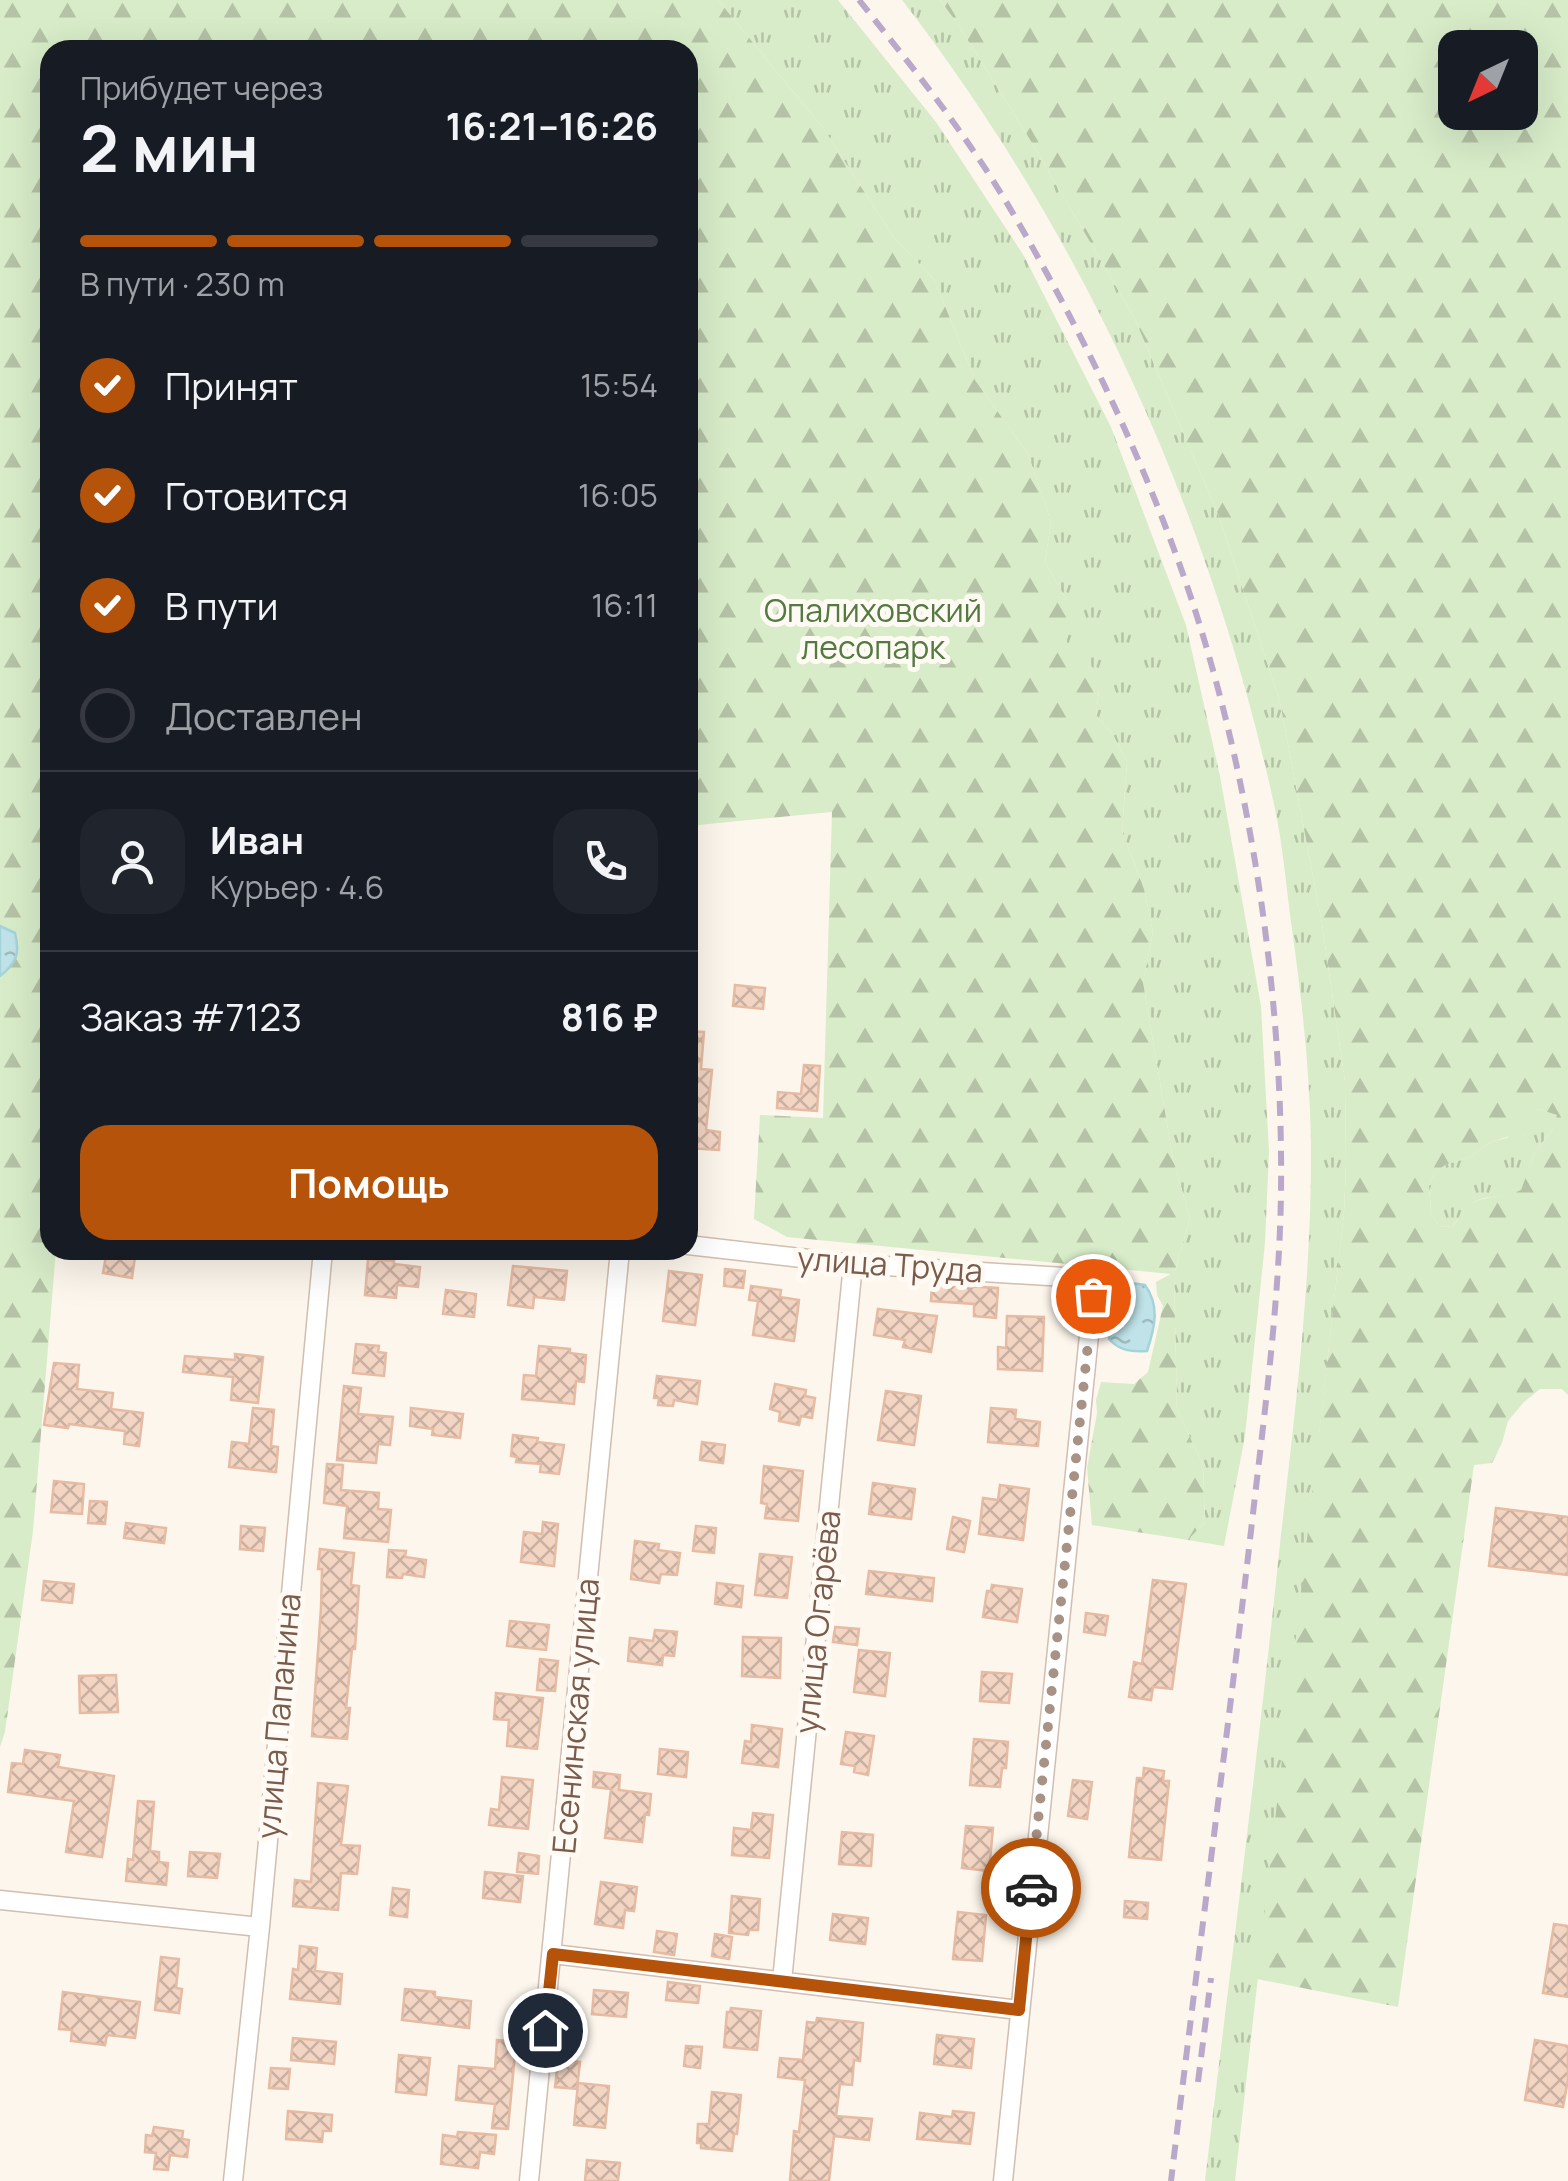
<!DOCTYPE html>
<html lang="ru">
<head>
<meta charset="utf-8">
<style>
  :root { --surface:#171b24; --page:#20242c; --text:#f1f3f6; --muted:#9ea1a6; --line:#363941; --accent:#b45309 }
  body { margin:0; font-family:Manrope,sans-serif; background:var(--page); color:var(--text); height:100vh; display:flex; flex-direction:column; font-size:38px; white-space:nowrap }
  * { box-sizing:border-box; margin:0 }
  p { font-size:32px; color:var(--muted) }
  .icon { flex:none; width:55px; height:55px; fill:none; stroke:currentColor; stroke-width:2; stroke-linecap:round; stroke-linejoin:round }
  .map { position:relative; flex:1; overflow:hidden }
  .side { position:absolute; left:40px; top:40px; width:658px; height:1220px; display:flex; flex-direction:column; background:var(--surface); border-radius:30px; box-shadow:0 10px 40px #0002 }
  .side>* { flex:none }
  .needle { width:65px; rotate:223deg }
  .buttons { position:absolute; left:1438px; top:30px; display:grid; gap:20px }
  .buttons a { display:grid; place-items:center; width:100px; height:100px; border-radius:20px; background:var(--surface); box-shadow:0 10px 40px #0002; font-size:50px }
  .pin { position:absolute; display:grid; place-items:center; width:85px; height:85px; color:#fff; margin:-42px; border:5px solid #fff; border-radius:50%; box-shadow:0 2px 10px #0007 }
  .courier { position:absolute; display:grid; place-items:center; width:100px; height:100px; margin:-50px; border:8px solid #b45309; border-radius:50%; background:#fff; color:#222; box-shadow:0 2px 12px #0007 }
  .overview em { font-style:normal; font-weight:700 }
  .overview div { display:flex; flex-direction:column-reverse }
  .overview { display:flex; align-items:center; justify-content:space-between; height:170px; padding:0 40px }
  h1 { font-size:65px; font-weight:700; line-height:75px }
  .bar { display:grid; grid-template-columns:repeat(4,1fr); gap:15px 10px; align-content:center; height:120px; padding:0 40px }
  .bar i { height:12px; border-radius:8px; background:var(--line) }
  .bar .current { background:var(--accent) }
  .bar p { grid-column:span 4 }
  .line { display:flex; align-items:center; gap:25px; padding:0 40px; border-top:2px solid var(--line) }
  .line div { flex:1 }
  .round { display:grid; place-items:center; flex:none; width:105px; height:105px; border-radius:30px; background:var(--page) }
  ol { padding:0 40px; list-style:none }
  li { display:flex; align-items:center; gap:30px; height:110px }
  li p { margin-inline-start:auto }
  li .icon { padding:10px; border-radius:50%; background:var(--accent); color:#fff; stroke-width:4 }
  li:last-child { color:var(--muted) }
  li i { width:55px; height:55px; border:5px solid var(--line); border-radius:50% }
  .action { display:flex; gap:20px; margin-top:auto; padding:20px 40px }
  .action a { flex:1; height:115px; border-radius:30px; background:var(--accent); color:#fff; font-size:40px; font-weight:700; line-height:115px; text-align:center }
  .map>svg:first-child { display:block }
</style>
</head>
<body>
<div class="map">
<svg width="1568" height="2181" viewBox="0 0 1568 2181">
  <defs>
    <pattern id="grass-tufts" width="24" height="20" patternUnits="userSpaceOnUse" patternTransform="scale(2.5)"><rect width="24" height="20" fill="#d8ecc9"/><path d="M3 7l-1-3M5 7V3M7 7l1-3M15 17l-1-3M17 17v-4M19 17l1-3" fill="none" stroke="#b4c2a5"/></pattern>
    <pattern id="forest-firs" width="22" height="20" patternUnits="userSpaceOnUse" patternTransform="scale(2.5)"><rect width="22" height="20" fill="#d8ecc9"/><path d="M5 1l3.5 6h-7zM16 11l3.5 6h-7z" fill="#b4c2a5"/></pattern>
    <pattern id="water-ripples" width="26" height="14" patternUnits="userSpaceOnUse" patternTransform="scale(2.5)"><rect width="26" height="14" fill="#bfe3e8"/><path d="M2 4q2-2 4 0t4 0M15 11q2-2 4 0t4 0" fill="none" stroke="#a0bbbe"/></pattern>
    <pattern id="building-cross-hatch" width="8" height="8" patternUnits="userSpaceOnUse" patternTransform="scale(2.5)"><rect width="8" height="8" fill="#f3d5c3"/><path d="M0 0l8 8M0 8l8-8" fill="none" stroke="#cab0a1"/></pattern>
  </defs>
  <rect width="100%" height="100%" fill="#fdf6ec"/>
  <path fill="url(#grass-tufts)" d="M718,0H838L936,122L1024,256L1111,427L1186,625L1220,776L1261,1006L1269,1152L1265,1243L1245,1436L1224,1546L1188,1540L1205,1522L1203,1465L1177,1410L1174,1275L1190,1218L1173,1159L1143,982L1153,932L1144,889L1122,831L1127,762L1113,735L1096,715L1099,690L1067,648V601L1045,562L1051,522L1028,454L975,380L934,279L894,238L823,128Z
    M902,0H940L957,23L1029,138L1134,317L1218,514L1280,702L1322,924L1345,1081L1346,1165L1344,1213L1235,2181H1205C1230,1969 1258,1757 1280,1544C1295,1412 1312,1278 1311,1145C1310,1072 1302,1001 1292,929C1286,887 1283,844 1274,804C1210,513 1084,236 902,0Z
    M1538,1109L1558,1115L1552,1130L1535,1152L1521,1191C1506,1197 1496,1195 1481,1199C1468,1202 1460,1217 1452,1227L1439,1226L1431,1213L1429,1186L1434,1173L1444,1165L1471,1157L1481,1148L1493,1141L1507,1138Z"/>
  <path fill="url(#forest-firs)" fill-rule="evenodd" d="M0,0H718L823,128L894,238L934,279L975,380L1028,454L1051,522L1045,562L1067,601V647L1089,658L1099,690L1096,715L1113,735L1127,762L1122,831L1144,889L1153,932L1143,982L1173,1159L1190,1218L1174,1275L1177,1410L1203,1465L1205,1522L1188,1540L1092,1525L1087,1468L1097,1413L1096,1400L1101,1382L1134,1384L1148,1372L1163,1306L1157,1295L1156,1282L1171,1274L787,1237L754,1219L760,1115L823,1118L832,812L688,826V50H50V1250H56L33,1531L5,1732L0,1747V976L2,975L15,933L0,926Z
    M940,0H1568V1395L1562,1389H1540L1524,1402L1508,1421L1502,1443L1492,1463L1474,1465L1398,2007L1257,1979L1344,1213L1346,1165L1345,1081L1322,924L1280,702L1218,514L1134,317L1029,138L957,23ZM1455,48H1520V112H1455ZM1538,1109L1557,1115L1552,1130L1535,1152L1521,1190C1506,1197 1480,1196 1469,1205C1463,1211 1458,1220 1452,1227L1439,1226L1431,1213L1429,1186L1434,1173L1445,1165L1471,1157L1481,1148L1493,1141L1521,1133Z"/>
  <path fill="url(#water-ripples)" stroke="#a5d3da" stroke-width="2.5" d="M0,926L15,933C20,953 17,963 0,976Z
    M1131,1283L1145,1285C1160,1306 1155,1327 1147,1351C1131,1352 1120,1351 1109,1339L1112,1299L1121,1285Z"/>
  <path fill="url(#building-cross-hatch)" stroke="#e6bba3" stroke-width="2.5" d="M735,985L765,988L763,1009L733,1006Z
    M688,1031L704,1032L701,1069L712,1070L706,1130L720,1132L719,1150L688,1148Z
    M804,1065L820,1066L817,1111L777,1108L778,1092L801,1094Z
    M107,1250H136L132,1278L103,1273Z
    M368,1259L394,1261V1264L420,1267L418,1287L397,1285L396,1298L365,1295Z
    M513,1266L567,1271L564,1300L534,1297L533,1308L508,1305Z
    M725,1269L745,1271L743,1288L724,1286Z
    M669,1271L702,1275L695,1325L663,1321Z
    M932,1284L998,1288L996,1318L974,1316V1304L931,1301Z
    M751,1286L781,1290L780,1297L799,1300L794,1341L753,1335L758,1301L749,1300Z
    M446,1290L476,1294L474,1317L443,1314Z
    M878,1309L937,1316L931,1352L903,1347L905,1340L874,1335Z
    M1007,1316L1044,1317L1042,1371L998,1369V1347L1006,1348Z
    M356,1344L379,1346L378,1352L386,1353L384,1376L353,1373Z
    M539,1346L570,1349V1353L586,1355L584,1382L576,1381L574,1404L522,1399L524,1375L536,1376Z
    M235,1354L263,1357L258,1403L231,1400L233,1377L183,1372L185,1356L235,1360Z
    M54,1363L79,1365L77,1389L113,1393L111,1409L143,1413L139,1446L124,1444L125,1431L69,1424L68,1428L44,1425Z
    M657,1376L700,1381L697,1404L674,1400L673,1406L658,1405L659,1398H654Z
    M775,1384L806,1390L805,1396L815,1398L812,1418L801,1416L799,1425L779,1421L780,1412L770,1409Z
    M344,1386L361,1388L358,1414L393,1417L390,1445L378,1444L376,1463L337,1460Z
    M886,1391L921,1396L914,1445L878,1440Z
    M253,1408L274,1410L271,1446L278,1447L276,1472L229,1467L232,1442L249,1444Z
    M411,1408L463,1414L460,1438L432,1435L433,1429L410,1426Z
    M991,1408L1016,1410L1015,1419L1040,1422L1038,1446L988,1442Z
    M513,1435L538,1438L537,1442L564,1445L559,1474L540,1472L541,1464L516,1462L517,1457L511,1456Z
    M702,1442L725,1445L723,1463L700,1460Z
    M327,1464L343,1465L341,1490L379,1493L378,1509L391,1510L388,1542L344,1538L347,1506L324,1503Z
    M764,1466L803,1471L798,1521L765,1518L767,1504L761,1503Z
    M54,1481L84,1484L82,1514L51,1512Z
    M873,1483L915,1489L911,1519L869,1514Z
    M1000,1485L1029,1489L1023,1540L979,1534L983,1498L998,1500Z
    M90,1501L107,1502L105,1524L88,1523Z
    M1496,1508L1568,1517V1575L1489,1566Z
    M953,1517L970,1521L964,1552L947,1549Z
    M543,1522L558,1524L554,1566L521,1562L524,1532L542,1534Z
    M126,1523L166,1528L164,1543L124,1538Z
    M241,1526L265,1528L263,1551L240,1549Z
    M696,1526L716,1528L714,1553L693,1551Z
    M635,1541L659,1544L658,1550L680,1553L677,1575L661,1574L659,1583L631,1579Z
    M320,1549L354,1553L351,1585L359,1586L355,1649H352L346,1708H350L347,1739L312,1736L321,1608L322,1569H318Z
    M389,1550L406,1551L405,1557L426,1560L424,1577L403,1574L402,1578L387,1577Z
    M760,1554L792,1557L787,1598L755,1595Z
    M869,1571L934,1578L932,1601L866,1594Z
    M1153,1580L1186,1584L1172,1689L1153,1687L1151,1700L1129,1697L1134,1662L1142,1664Z
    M44,1581L74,1584L72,1603L42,1600Z
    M717,1583L743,1586L741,1607L715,1604Z
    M992,1585L1022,1589L1017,1622L983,1617L987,1591H991Z
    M1086,1613L1108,1616L1105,1635L1084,1632Z
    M510,1621L549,1625L546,1650L507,1646Z
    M835,1627L859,1629L857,1645L833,1642Z
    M655,1630L677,1632L674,1656L663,1655L662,1665L628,1661L630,1638L653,1641Z
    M743,1637L781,1638L780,1678L742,1676Z
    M859,1650L890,1653L885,1696L854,1692Z
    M540,1659L558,1661L555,1691L537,1690Z
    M982,1672L1012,1674L1009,1703L980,1701Z
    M116,1675L118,1712L80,1713L79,1676Z
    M496,1693L543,1698L537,1749L507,1746L509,1720L494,1719Z
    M752,1725L782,1729L778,1767L742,1763L745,1741L751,1742Z
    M846,1732L874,1736L868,1775L854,1772L855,1766L841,1764Z
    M974,1739L1008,1742L1006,1768H1002L1000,1787L970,1785Z
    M660,1749L688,1752L686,1777L658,1774Z
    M25,1750L60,1755L58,1767L114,1776L102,1857L66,1852L74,1801L8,1792L12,1763L23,1764Z
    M1144,1768L1164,1771L1163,1781H1169L1161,1860L1129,1857L1137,1778H1143Z
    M594,1772L620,1775L619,1790L651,1794L649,1815L645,1814L642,1842L605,1838L611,1789L593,1787Z
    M502,1777L533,1780L528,1829L489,1825L491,1809L499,1810Z
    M1073,1780L1092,1782L1087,1819L1068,1816Z
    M318,1783L348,1786L341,1845L360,1846L357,1874L341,1873L338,1910L293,1906L295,1880L311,1882Z
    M138,1801L154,1802L150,1851L159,1852V1862L168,1863L166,1885L126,1881L128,1859L133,1860Z
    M753,1813L773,1815L769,1858L732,1855L734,1828L751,1830Z
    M966,1826L993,1828L989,1871L962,1868Z
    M842,1832L873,1835L871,1866L839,1864Z
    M190,1852L220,1854L217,1878L188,1876Z
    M519,1853L539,1856L538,1874L517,1872Z
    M485,1872L523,1876L520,1902L483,1898Z
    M601,1882L637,1887L634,1911L625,1910L623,1928L595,1924Z
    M393,1888L409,1890L407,1917L390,1915Z
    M732,1896L760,1899L758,1930H749L748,1935L729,1933Z
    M1125,1901L1148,1903L1147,1919L1124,1917Z
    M958,1912L986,1915L982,1961L953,1959Z
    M833,1914L868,1918L865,1944L830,1940Z
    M1554,1924L1568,1926V1997L1543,1993Z
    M657,1931L677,1934L674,1955L654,1952Z
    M715,1934L732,1937L729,1959L712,1956Z
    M300,1946L317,1948L315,1971L342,1974L340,2004L290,1999L293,1969L298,1970Z
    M161,1957L179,1959L176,1988L182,1989L179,2013L155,2010Z
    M668,1982L700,1986L698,2003L666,2000Z
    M405,1989L435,1992V1997L471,2001L469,2028L402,2020Z
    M594,1990L628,1993L626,2017L592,2014Z
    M63,1992L140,2002L135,2038L107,2035L105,2045L71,2041L72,2030L59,2029Z
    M731,2008L761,2011L757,2050L724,2047L727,2012H730Z
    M817,2018L863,2023L860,2061L854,2060L852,2085L840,2084L836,2116L872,2119L869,2140L834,2136L829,2181H790L794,2131L799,2132L805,2080L778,2077L780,2058L803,2060L807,2022L816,2023Z
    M937,2035L974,2039L971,2068L934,2064Z
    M293,2038L336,2042L334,2064L291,2060Z
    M497,2040L516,2042L508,2129L492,2128L495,2104L456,2100L459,2066L495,2069Z
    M1535,2040L1568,2046V2080L1563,2107L1525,2100Z
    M686,2046L702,2047L700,2068L684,2066Z
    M399,2055L430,2058L426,2095L396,2092Z
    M558,2060L580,2062L577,2089L555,2087Z
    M271,2068L290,2069L288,2089L269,2088Z
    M578,2083L609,2086L605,2128L574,2125Z
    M712,2092L741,2095L737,2134H734L732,2151L701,2148V2143H697L698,2124H709Z
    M288,2111L332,2115L331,2131H323L322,2142L286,2139Z
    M953,2111L974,2113L970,2144L917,2139L920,2113L952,2117Z
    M154,2127L183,2131L182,2139L189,2140L187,2157L170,2155L168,2170L154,2169L156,2153L145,2152L146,2135L152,2136Z
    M458,2132L496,2135L494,2154L480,2152L478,2168L441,2164L443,2135L457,2137Z
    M587,2160L620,2163L618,2181H585Z"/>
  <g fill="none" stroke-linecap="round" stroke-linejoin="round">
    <defs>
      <path id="street" d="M688,1245L853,1264L1080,1278L1092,1285L1093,1296L1003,2181
        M0,1900L260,1927
        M553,1954L1019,2010
        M782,1981L853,1264
        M233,2181L260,1927L323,1250
        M529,2181L620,1250"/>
    </defs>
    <use href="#street" stroke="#d1beb0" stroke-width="21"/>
    <use href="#street" stroke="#fff" stroke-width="18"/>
    <path stroke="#b9a8c9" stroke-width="6" stroke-dasharray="15 10" stroke-linecap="butt" d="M859,0C897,48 936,96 970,146C1003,193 1031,244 1058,294C1107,385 1150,480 1184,577C1246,756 1279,965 1281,1153C1283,1280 1265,1406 1251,1531C1226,1748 1197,1964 1171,2181
      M1198,2082L1211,1978"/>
  </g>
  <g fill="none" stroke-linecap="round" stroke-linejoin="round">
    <path stroke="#a89285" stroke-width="10" stroke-dasharray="0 18" d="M1031,1888L1093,1296"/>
    <path stroke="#b45309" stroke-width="12" d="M545,2030L553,1954L1019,2010L1031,1888"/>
  </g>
  <g text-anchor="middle" stroke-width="10" stroke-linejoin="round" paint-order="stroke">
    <g font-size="32" fill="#537a41" stroke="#fffaf3">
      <text x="873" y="622">Опалиховский<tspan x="873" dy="37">лесопарк</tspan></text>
    </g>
    <g font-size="32" fill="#7a5c4d" stroke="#fffaf3">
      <text transform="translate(890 1265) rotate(4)" y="11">улица Труда</text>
      <text transform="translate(818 1622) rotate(-84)" y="11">улица Огарёва</text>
      <text transform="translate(279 1716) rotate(-85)" y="11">улица Папанина</text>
      <text transform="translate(576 1716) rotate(-85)" y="11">Есенинская улица</text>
    </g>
  </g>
</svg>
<div class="buttons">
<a><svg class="needle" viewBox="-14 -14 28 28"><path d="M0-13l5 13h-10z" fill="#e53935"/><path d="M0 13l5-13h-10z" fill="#9ea1a6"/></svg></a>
</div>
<div class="pin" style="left:1093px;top:1296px;background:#ea580c"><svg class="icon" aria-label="bag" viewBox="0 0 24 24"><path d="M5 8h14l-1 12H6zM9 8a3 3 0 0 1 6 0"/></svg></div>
<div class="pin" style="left:545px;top:2030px;background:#1f2937"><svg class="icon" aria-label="home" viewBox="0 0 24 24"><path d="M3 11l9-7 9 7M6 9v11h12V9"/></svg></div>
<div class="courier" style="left:1031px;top:1888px"><svg class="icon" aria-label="car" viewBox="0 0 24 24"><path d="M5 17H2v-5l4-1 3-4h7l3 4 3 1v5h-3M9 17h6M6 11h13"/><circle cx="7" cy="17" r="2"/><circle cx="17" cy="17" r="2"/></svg></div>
<section class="side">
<div class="overview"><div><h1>2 мин</h1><p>Прибудет через</p></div><em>16:21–16:26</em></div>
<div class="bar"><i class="current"></i><i class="current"></i><i class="current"></i><i></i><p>В пути · 230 m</p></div>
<ol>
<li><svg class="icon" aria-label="check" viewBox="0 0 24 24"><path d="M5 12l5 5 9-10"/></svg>Принят<p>15:54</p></li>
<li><svg class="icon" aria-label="check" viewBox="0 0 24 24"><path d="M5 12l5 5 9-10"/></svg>Готовится<p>16:05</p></li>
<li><svg class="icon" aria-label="check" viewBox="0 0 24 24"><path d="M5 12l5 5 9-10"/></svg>В пути<p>16:11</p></li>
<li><i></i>Доставлен</li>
</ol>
<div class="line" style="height:180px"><a class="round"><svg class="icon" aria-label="person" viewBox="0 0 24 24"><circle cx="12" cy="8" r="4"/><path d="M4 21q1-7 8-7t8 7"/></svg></a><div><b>Иван</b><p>Курьер · 4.6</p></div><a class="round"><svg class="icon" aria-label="phone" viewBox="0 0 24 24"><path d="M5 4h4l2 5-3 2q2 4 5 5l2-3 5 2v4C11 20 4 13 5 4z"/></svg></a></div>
<div class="line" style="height:130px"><div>Заказ #7123</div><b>816 ₽</b></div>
<div class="action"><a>Помощь</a></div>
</section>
</div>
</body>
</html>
